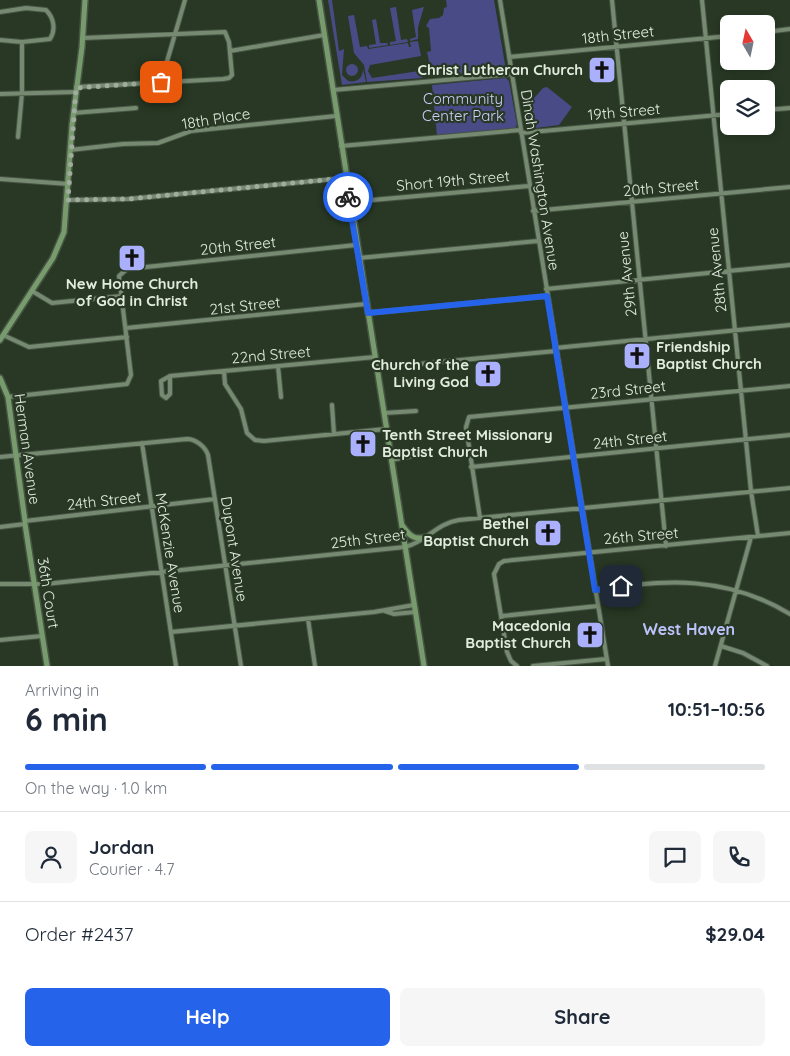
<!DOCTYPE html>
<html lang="en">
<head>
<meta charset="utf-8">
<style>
  :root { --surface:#fff; --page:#f6f6f7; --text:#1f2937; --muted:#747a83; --line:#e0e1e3; --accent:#2563eb }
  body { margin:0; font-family:Quicksand,sans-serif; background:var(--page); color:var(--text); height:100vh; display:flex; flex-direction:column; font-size:19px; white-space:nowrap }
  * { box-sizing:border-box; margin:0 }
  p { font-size:16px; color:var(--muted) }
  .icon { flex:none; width:28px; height:28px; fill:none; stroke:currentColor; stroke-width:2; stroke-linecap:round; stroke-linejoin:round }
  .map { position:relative; height:666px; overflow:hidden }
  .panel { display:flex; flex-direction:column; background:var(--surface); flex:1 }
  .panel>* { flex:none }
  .needle { width:32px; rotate:351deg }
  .controls { position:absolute; left:720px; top:15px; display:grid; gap:10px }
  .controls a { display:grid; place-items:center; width:55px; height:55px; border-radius:8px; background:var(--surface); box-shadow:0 2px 8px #0003; font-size:25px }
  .pin { position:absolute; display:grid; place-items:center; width:42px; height:42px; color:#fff; margin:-21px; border-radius:10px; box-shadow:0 2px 8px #0006 }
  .courier { position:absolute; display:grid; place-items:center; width:50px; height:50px; margin:-25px; border:4px solid #2563eb; border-radius:50%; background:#fff; color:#222; box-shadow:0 1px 6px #0007 }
  .summary em { font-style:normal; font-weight:700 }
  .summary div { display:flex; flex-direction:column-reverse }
  .summary { display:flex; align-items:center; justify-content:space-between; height:85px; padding:0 25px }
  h1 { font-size:32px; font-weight:700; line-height:38px }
  .bar { display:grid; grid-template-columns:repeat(4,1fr); gap:8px 5px; align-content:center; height:60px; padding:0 25px }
  .bar i { height:6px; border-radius:4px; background:var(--line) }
  .bar .selected { background:var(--accent) }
  .bar p { grid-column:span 4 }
  .line { display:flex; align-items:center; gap:12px; padding:0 25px; border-top:1px solid var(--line) }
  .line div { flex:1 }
  .round { display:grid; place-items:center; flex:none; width:52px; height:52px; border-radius:8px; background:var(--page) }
  .primary-button { display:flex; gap:10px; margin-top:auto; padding:10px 25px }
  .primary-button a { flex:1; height:58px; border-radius:8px; background:var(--accent); color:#fff; font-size:20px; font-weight:700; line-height:58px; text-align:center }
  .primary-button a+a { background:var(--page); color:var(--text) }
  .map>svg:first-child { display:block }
</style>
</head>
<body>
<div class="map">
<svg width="790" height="666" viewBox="0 0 790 666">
  <rect width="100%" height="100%" fill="#283824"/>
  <path fill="#494b87" d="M328,0H332L339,51L344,49L342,75L348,81C357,83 363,78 363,69L366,82L342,85Z
    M446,0H494L506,70L432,76L427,52L431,51L429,28L426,26L430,19L439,18L443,15L444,8L447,7Z
    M396,7L401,40L407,39L408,42L390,45V42L396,41L390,8Z
    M424,7L418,27V39L410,41V39L416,37L412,10Z
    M354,15L360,47L367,46L368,49L408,43L409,47H411L410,42L418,41L421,56L370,65L368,71L372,78L419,71L421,67L424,75L422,78L367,82L364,65L354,53L348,16Z
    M376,19L380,43H387L388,45L369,48V45L376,44L372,20Z
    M346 70a6 6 0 1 1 12 0a6 6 0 1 1-12 0Z
    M506,78L509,81L517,125L515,128L437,136L432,85Z
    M547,87L572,107L559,125L536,128L522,112L543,88Z"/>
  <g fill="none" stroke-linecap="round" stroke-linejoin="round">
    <defs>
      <path id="street" d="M500,0L608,666
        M612,0L666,546
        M702,0L751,491L758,536
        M0,12L26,8L46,10C54,18 56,30 50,39L22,42L0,40
        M766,32L790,29
        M230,51L324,35
        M509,57L729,36
        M161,82L185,0
        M76,87L223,79L229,78L232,75L229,42L225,32L83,38
        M333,90L512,74
        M0,94L75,92
        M766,110L790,108
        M73,113L136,108
        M521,133L729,114
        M18,137L22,93V42
        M341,146L520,130
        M70,150L123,144L158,143L191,131L336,116
        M0,179L69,184
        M68,200L128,199L345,178
        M350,202L529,186
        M533,211L790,187
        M359,258L538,241
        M546,289L790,265
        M32,291L52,303L122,296
        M368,313L547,296
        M126,328L366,304
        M3,335L29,347L127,337
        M555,348L790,325
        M278,366L281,397
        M377,368L556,351
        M224,371L225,384L241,409L247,433L255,440L264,441L386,429
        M170,376L375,357
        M170,376V394L166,398L162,395L161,381Z
        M8,397L127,384L131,375L119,276L127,269L356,245
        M332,405L334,434
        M384,413L416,411
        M142,443L176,666
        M0,457L187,439C195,439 205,446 208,455L241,666
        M391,460L422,454
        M471,467L790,435
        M480,518L466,427L469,417L790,386
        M0,527L25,524V521L215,499
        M0,584H45L405,547C426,542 437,523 459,520L790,488
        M595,591C665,578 727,576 790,614
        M385,611L394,614L415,612
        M502,616L598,606
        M308,619L315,666
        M171,632L374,612L414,605
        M0,640L42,636
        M721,646L743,653L767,666
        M517,666L511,661L507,652L494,574L499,564L504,561L790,533
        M533,666L606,659
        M715,666L751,537"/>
      <path id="secondary" d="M319,0L424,666
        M0,340L53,258L64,232L72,125L82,47L85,0
        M0,378L8,397L25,521
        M25,524L47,666
        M402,525C408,534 414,541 425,537"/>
    </defs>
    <use href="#street" stroke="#465443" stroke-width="6"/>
    <use href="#secondary" stroke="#465443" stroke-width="8"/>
    <use href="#street" stroke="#768971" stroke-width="4"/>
    <use href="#secondary" stroke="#779b6d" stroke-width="5"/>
  </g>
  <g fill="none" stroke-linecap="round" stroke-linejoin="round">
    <path stroke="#a0ad9e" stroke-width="5" stroke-dasharray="0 9" d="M161,82L76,88L68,200L128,199L345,178L348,197"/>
    <path stroke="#2563eb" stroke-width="6" d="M348,197L368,313L547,296L595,590L621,586"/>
  </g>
  <defs>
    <symbol id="church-square" viewBox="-11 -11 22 22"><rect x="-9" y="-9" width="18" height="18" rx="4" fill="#aab0fb" stroke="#283824"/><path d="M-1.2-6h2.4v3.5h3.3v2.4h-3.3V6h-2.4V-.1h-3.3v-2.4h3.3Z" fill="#111"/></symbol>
  </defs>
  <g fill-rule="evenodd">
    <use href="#church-square" x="586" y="54" width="32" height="32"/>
    <use href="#church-square" x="116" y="242" width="32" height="32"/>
    <use href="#church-square" x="621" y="340" width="32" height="32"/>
    <use href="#church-square" x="472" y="358" width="32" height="32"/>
    <use href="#church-square" x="347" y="428" width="32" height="32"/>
    <use href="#church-square" x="532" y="517" width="32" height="32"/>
    <use href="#church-square" x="574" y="619" width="32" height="32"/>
  </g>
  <g text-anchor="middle" stroke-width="4.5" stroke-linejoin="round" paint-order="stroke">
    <g font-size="15" fill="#e1ecdf" stroke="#283824">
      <text transform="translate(618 35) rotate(-6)" y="5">18th Street</text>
      <text transform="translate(624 112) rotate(-5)" y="5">19th Street</text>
      <text transform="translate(216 119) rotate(-9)" y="5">18th Place</text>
      <text transform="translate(540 180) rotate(81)" y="5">Dinah Washington Avenue</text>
      <text transform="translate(453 181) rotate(-5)" y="5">Short 19th Street</text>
      <text transform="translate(661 188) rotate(-5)" y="5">20th Street</text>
      <text transform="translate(238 246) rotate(-6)" y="5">20th Street</text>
      <text transform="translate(717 270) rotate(-96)" y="5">28th Avenue</text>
      <text transform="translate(627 274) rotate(-96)" y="5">29th Avenue</text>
      <text transform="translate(245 306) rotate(-6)" y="5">21st Street</text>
      <text transform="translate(271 355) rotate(-5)" y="5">22nd Street</text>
      <text transform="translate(628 390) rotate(-6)" y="5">23rd Street</text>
      <text transform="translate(630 440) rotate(-6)" y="5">24th Street</text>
      <text transform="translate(27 449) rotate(82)" y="5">Herman Avenue</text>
      <text transform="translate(104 501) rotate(-6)" y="5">24th Street</text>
      <text transform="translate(641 536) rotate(-5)" y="5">26th Street</text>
      <text transform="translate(368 539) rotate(-7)" y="5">25th Street</text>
      <text transform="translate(234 549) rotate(81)" y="5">Dupont Avenue</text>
      <text transform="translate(170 553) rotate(81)" y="5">McKenzie Avenue</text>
      <text transform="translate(48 593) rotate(81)" y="5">36th Court</text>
    </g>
    <g font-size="15" font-weight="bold" fill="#e1ecdf" stroke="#283824" text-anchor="end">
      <text x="583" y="75">Christ Lutheran Church</text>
      <text x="132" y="289" text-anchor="middle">New Home Church<tspan x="132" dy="17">of God in Christ</tspan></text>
      <text x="656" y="352" text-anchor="start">Friendship<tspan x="656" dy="17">Baptist Church</tspan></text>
      <text x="469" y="370">Church of the<tspan x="469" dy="17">Living God</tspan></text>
      <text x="382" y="440" text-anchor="start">Tenth Street Missionary<tspan x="382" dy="17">Baptist Church</tspan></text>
      <text x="529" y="529">Bethel<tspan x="529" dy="17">Baptist Church</tspan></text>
      <text x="571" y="631">Macedonia<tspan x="571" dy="17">Baptist Church</tspan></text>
    </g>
    <g font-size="15" fill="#ccd0fe" stroke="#283824">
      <text x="463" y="104">Community<tspan x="463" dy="17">Center Park</tspan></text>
    </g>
    <g font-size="16" font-weight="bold" fill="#bdc2fb" stroke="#283824">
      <text x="689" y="635">West Haven</text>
    </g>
  </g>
</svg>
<div class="controls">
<a><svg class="needle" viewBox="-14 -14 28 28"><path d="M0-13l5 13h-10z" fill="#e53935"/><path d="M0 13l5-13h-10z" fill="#747a83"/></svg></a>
<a><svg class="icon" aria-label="layers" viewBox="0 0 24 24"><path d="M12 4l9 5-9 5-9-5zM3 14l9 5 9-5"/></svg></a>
</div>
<div class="pin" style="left:161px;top:82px;background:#ea580c"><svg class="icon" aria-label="bag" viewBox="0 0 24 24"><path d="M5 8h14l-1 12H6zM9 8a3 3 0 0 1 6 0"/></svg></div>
<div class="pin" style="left:621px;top:586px;background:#1f2937"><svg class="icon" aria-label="home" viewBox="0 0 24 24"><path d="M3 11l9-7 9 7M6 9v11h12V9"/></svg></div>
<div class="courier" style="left:348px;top:197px"><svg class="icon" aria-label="bike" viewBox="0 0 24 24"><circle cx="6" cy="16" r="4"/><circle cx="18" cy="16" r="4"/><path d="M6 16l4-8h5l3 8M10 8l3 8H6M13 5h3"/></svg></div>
</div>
<section class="panel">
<div class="summary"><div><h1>6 min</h1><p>Arriving in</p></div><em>10:51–10:56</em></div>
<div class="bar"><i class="selected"></i><i class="selected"></i><i class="selected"></i><i></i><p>On the way · 1.0 km</p></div>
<div class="line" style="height:90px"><a class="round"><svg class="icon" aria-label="person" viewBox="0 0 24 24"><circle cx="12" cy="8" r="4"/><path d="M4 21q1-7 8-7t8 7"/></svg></a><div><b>Jordan</b><p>Courier · 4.7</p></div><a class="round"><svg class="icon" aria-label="chat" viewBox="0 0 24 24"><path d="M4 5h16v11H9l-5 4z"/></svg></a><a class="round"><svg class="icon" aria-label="phone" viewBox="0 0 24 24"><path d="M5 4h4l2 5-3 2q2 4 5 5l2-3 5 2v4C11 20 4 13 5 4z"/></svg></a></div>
<div class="line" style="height:65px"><div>Order #2437</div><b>$29.04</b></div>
<div class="primary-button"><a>Help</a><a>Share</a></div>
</section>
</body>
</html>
